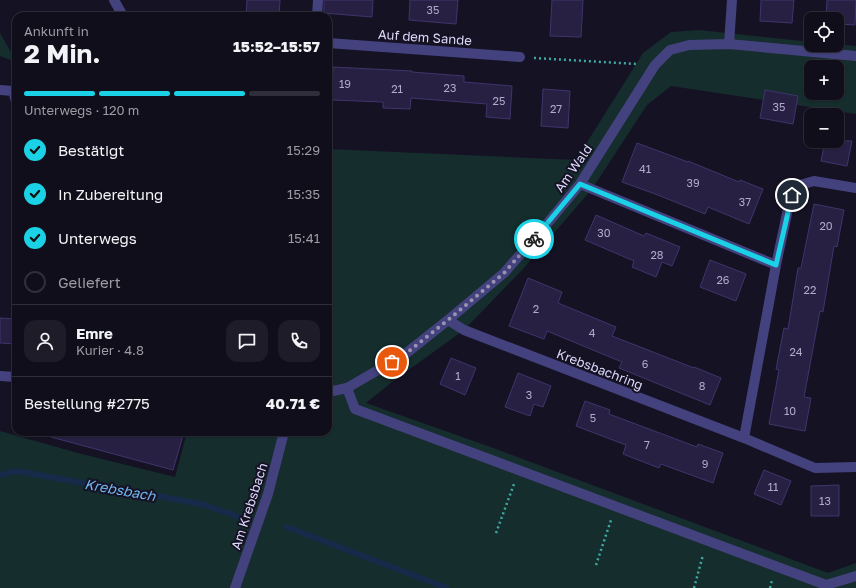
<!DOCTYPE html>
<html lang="de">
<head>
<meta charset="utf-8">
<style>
  :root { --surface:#100e1b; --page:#1e1c28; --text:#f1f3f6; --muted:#9c9ca3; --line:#302e3a; --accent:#1bd1e5 }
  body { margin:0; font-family:"Golos Text",sans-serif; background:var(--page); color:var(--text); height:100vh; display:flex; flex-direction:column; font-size:15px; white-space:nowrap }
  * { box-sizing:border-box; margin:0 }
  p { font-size:13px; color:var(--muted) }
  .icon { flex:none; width:22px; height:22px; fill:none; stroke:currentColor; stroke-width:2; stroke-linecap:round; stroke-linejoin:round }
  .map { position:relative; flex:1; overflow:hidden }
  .details { position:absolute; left:12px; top:12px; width:320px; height:424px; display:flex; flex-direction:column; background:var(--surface); border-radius:12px; box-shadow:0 1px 3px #0004,0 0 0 1px var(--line) }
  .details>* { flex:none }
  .tools { position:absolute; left:804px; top:12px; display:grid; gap:8px }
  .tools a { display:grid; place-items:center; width:40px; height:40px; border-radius:8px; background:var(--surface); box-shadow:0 1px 3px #0004,0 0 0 1px var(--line); font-size:20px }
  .pin { position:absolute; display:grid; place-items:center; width:34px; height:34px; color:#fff; margin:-17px; border:2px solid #fff; border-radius:50%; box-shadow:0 1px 4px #0007 }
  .courier { position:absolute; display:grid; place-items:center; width:40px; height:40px; margin:-20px; border:3px solid #1bd1e5; border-radius:50%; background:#fff; color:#222; box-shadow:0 1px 5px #0007 }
  .head em { font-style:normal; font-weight:700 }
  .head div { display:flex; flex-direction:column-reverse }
  .head { display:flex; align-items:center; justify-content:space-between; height:68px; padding:0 12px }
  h1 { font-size:26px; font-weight:700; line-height:30px }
  .bar { display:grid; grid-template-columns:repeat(4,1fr); gap:6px 4px; align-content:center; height:48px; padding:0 12px }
  .bar i { height:5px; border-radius:3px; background:var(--line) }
  .bar .current { background:var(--accent) }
  .bar p { grid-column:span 4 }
  .line { display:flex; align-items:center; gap:10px; padding:0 12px; border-top:1px solid var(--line) }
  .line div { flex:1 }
  .round { display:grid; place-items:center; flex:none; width:42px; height:42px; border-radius:12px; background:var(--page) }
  ol { padding:0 12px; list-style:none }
  li { display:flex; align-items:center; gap:12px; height:44px }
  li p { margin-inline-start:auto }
  li .icon { padding:4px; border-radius:50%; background:var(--accent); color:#111; stroke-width:4 }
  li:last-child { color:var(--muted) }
  li i { width:22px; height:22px; border:2px solid var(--line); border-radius:50% }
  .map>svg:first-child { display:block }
</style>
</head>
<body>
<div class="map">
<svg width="856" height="588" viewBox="0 0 856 588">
  <rect width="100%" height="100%" fill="#151224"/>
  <path fill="#152d2d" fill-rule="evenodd" d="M699,30L811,42V45H837V44L856,46V114L671,86L647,105L592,189L523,269L464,330L392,382L366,403L485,445L828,573L856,563V588H0V431L78,453L175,477L187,432H328V149L576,160L643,53L671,32ZM811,67H837V93H811Z
    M0,33L16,61V62L0,56Z"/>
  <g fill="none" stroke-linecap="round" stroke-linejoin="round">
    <path stroke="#162a4a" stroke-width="6" d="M0,475L16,471L202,504L239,517
      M287,527L447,588"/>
  </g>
  <path fill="#272043" stroke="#3f356c" d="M247,0H280L279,16H246Z
    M324,0H373L372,17L324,13Z
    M410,0H458L456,24L409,20Z
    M552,0H583L581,37L550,36Z
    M761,0H794L792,23L760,21Z
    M827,0H856L855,25L837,24V19H826Z
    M333,67L412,71V72L464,76V82L512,86L510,119L486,117L487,104L411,98L410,109L383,108V102L332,100Z
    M543,89L570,91L568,128L541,126Z
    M765,90L798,96L793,124L760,118Z
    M825,141H852L847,166L821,161Z
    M637,143L688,162V161L739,182L740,180L763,189L749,224L708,207L705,214L658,195L622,182Z
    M814,204L844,210L837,247L834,246L823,312L820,311L804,397L811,398L805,431L769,424L779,370L776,369L784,328L788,329L798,268H801Z
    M596,215L644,236L646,233L680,247L672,266L662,262L656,277L632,267L634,261L585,240Z
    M710,260L746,274L736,301L700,287Z
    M528,278L562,292L558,303L616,327L612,336L694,368V367L721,378L710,405L619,368L622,362L547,331L544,339L509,326Z
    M0,318L16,319V344L0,343Z
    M451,358L476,368L465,395L440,384Z
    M518,373L551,386L543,407L534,404L530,416L505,407Z
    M585,401L610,410L609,414L697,447L698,444L723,453L713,483L661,464L659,468L623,454L626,445L576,426Z
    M51,432H184L173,470L51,437Z
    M764,470L791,481L781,505L754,494Z
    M839,485V516H811V486Z"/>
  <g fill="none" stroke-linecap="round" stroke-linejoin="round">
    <path stroke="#3daaa4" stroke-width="2.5" stroke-dasharray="2 3" stroke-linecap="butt" d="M534,58L637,64
      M496,533L514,484
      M596,565L611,520
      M694,588L703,555
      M770,588L772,580"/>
    <path stroke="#44427e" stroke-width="10" d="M0,90L13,91L16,102
      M16,294V306
      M0,376L16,377
      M347,388L355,409L826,585L856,576"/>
    <path stroke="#44427e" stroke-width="10" d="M114,0L123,16
      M317,16L318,0
      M328,43L520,57
      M729,44L732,0
      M580,184L776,265
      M448,320L464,330L744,438L815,468L856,467
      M328,392L347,388L404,355L448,320L504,273L546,225L580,184L655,65L670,50L689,45L729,44L856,56
      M744,438L776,265L791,195L800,185L814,181L856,188
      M235,588L268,494L284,432"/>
  </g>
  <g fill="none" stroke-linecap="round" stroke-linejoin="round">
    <path stroke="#9793b0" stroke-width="4" stroke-dasharray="0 7.2" d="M392,362L404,355L448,320L504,273L534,239"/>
    <path stroke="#1bd1e5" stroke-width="5" d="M534,239L580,184L776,265L792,195"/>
  </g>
  <g text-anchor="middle" stroke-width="4" stroke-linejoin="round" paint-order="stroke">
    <g font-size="11" fill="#b0abcd">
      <text x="433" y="14">35</text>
      <text x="345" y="88">19</text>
      <text x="450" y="92">23</text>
      <text x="397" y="93">21</text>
      <text x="499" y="105">25</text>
      <text x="779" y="111">35</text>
      <text x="556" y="113">27</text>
      <text x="645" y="173">41</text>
      <text x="693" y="187">39</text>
      <text x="745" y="206">37</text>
      <text x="826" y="230">20</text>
      <text x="604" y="237">30</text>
      <text x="657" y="259">28</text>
      <text x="723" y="284">26</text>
      <text x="810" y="294">22</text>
      <text x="536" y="313">2</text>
      <text x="592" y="337">4</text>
      <text x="796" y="356">24</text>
      <text x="645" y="368">6</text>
      <text x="458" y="380">1</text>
      <text x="702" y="390">8</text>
      <text x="529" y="399">3</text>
      <text x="790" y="415">10</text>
      <text x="593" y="422">5</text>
      <text x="647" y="449">7</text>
      <text x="705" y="468">9</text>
      <text x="773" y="491">11</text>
      <text x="825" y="505">13</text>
    </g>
    <g font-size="13" fill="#ddd9fb" stroke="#151224">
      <text transform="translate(425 37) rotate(4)" y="5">Auf dem Sande</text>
      <text transform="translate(573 168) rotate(-55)" y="5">Am Wald</text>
      <text transform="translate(600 369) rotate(21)" y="5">Krebsbachring</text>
      <text transform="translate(249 506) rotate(-72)" y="5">Am Krebsbach</text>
    </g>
    <g font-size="14" font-style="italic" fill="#73b6ef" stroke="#151224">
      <text transform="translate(120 490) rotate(10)" y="5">Krebsbach</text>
    </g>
  </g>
</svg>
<div class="tools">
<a><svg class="icon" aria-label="locate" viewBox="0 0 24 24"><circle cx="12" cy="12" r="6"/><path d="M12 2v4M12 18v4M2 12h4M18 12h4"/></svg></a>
<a>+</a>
<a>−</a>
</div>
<div class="pin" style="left:392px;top:362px;background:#ea580c"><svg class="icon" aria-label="bag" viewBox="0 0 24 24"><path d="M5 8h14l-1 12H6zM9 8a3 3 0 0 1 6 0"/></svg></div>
<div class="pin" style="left:792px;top:195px;background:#1f2937"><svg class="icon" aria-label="home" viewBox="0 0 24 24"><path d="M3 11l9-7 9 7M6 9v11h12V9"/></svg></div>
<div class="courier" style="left:534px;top:239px"><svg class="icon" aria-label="bike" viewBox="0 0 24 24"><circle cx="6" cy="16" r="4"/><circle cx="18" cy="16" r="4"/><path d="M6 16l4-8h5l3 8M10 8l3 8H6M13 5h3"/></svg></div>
<section class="details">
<div class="head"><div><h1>2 Min.</h1><p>Ankunft in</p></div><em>15:52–15:57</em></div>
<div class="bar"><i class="current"></i><i class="current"></i><i class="current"></i><i></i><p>Unterwegs · 120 m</p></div>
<ol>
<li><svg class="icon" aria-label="check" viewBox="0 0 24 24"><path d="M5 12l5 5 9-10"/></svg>Bestätigt<p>15:29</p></li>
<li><svg class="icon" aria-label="check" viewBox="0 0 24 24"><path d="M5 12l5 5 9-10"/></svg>In Zubereitung<p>15:35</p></li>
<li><svg class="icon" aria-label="check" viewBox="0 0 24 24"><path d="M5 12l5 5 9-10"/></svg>Unterwegs<p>15:41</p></li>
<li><i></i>Geliefert</li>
</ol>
<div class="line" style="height:72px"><a class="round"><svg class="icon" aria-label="person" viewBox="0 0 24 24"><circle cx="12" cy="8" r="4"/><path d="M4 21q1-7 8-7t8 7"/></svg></a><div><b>Emre</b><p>Kurier · 4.8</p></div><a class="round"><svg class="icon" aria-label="chat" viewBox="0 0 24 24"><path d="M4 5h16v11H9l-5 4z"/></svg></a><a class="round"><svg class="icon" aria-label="phone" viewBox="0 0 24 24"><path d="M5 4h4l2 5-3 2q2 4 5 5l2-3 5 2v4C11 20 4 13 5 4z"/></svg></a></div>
<div class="line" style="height:52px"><div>Bestellung #2775</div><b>40.71 €</b></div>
</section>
</div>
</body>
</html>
